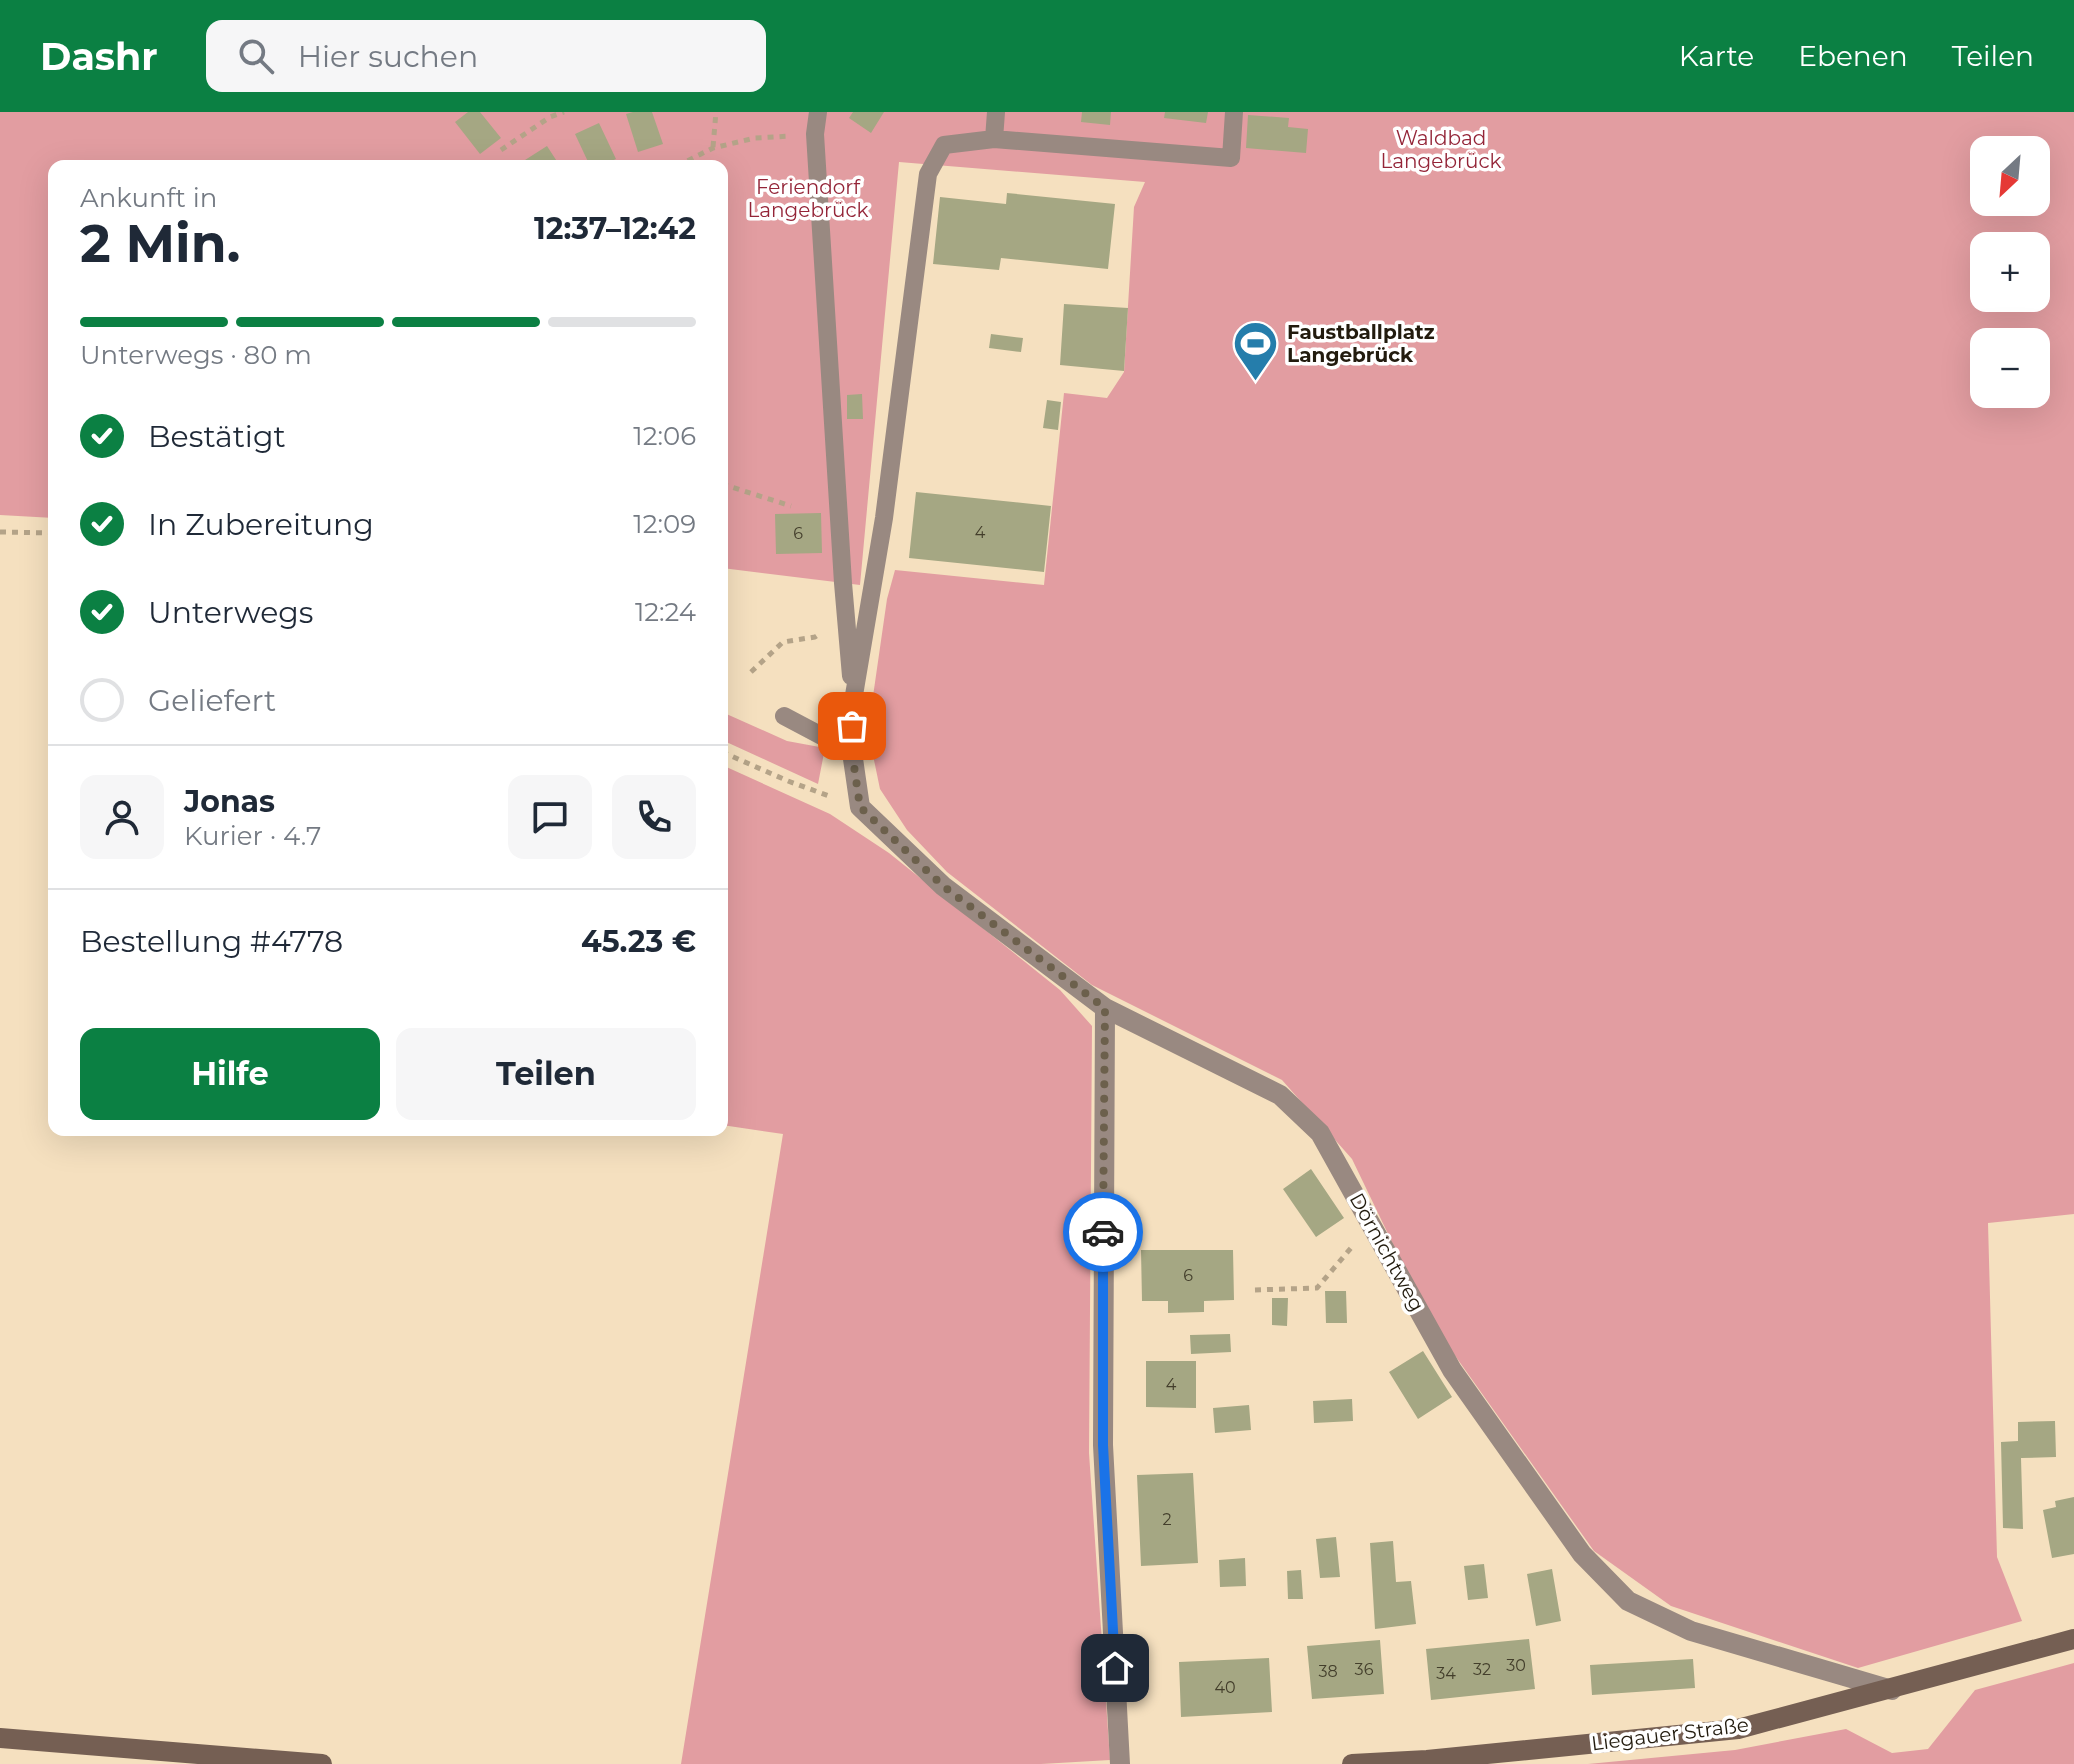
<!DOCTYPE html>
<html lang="de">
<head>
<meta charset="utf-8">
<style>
  :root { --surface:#fff; --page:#f6f6f7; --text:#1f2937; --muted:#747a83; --line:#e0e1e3; --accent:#0b8043 }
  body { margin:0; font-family:Montserrat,sans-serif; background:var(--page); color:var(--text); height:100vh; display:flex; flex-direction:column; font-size:30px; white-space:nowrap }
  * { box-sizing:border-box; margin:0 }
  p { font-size:26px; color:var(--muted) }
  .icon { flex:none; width:44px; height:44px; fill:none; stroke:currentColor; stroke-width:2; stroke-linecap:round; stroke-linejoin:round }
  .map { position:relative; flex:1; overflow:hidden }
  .side { position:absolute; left:48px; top:48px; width:680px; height:976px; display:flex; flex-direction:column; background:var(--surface); border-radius:16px; box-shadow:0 8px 32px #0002 }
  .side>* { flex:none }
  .needle { width:52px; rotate:206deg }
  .controls { position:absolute; left:1970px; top:24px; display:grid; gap:16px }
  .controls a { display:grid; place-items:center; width:80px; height:80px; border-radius:16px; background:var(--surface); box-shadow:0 8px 32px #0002; font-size:40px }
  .pin { position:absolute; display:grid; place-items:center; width:68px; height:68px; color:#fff; margin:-34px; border-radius:16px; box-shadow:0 4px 12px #0006 }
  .courier { position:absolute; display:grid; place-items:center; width:80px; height:80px; margin:-40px; border:6px solid #1a73e8; border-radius:50%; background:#fff; color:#222; box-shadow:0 2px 10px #0007 }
  .headline em { font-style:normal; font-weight:700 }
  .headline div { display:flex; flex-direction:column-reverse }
  .headline { display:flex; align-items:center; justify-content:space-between; height:136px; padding:0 32px }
  h1 { font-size:52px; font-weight:700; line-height:60px }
  .bar { display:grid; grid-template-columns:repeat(4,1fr); gap:12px 8px; align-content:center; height:96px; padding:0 32px }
  .bar i { height:10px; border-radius:6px; background:var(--line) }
  .bar .on { background:var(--accent) }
  .bar p { grid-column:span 4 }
  .line { display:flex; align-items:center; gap:20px; padding:0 32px; border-top:2px solid var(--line) }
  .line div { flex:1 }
  .round { display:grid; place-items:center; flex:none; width:84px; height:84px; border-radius:16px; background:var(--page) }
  ol { padding:0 32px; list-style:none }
  li { display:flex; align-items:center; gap:24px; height:88px }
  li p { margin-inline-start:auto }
  li .icon { padding:8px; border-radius:50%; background:var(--accent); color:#fff; stroke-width:4 }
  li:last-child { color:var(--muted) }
  li i { width:44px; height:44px; border:4px solid var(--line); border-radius:50% }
  .action { display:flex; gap:16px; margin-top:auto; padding:16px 32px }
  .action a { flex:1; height:92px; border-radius:16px; background:var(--accent); color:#fff; font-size:32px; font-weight:700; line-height:92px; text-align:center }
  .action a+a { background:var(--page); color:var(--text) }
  header { display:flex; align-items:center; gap:48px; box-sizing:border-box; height:112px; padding:0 40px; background:var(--accent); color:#fff }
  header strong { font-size:38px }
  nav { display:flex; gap:44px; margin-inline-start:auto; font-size:28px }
  .search { width:560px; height:72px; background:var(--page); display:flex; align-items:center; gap:20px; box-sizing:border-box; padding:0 28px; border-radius:16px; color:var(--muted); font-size:30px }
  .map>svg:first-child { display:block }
</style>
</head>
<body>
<header>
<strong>Dashr</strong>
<div class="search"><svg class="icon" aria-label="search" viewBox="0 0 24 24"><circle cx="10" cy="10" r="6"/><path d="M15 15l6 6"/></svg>Hier suchen</div>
<nav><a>Karte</a><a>Ebenen</a><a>Teilen</a></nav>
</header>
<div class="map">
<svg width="2074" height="1652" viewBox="0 0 2074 1652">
  <rect width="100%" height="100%" fill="#f5e0bf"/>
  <path fill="#e29da1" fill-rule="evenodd" d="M0,0H2074V1102L1988,1111L1997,1445L2022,1509L1858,1556L1671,1494L1594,1439L1429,1207L1352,1047L1282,968L1092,873L947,760L907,718L880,677L868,619L887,487L895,458L1044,473L1064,281L1107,286L1124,260L1134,95L1145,70L899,50L860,473L722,456V54H54V406L0,403ZM1984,38H2036V90H1984ZM1984,134H2036V186H1984ZM1984,230H2036V282H1984Z
    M722,600L787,629L825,636L818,672L722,628Z
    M722,653L830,702L889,741L1060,878L1092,914L1089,1341L1110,1648L1041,1652H681L783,1022L722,1013Z
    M2074,1551V1652H1588L1735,1638L1846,1617L1892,1641L1928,1637L1975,1578Z"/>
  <path fill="#a5a783" d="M468,0H480L501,26L480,42L455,10Z
    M633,0H652L663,32L638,40L626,2Z
    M853,0H884L871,21L849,6Z
    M1082,0H1111L1110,13L1081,10Z
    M1165,0H1208L1206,11L1164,6Z
    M1248,3L1289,6L1288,15L1308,17L1306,41L1246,36Z
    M599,11L616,47L600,54H590L575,22Z
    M547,34L560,54H528L525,48Z
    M1007,81L1115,92L1108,157L1001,146L999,158L933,152L940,85L1006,92Z
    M1064,192L1128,196L1124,259L1060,253Z
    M991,222L1023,226L1021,240L989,236Z
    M862,282L863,307H847V283Z
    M1047,288L1061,290L1058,318L1043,316Z
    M916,380L1051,394L1044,460L909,446Z
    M821,401L822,441L776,442L775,402Z
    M1311,1057L1344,1106L1316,1125L1283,1077Z
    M1141,1138H1233L1234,1188L1204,1189V1200L1168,1201V1189H1142Z
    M1325,1179H1346L1347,1211H1326Z
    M1272,1186H1288L1287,1214L1272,1213Z
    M1230,1222L1231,1240L1191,1242L1190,1223Z
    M1423,1239L1452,1285L1418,1307L1389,1260Z
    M1146,1249H1196V1296L1146,1295Z
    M1352,1287L1353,1309L1314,1311L1313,1289Z
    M1249,1293L1251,1318L1215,1321L1213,1296Z
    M2055,1309L2056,1345L2021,1346L2023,1417L2003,1416L2001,1330L2018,1329V1310Z
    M1193,1361L1198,1451L1141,1454L1137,1363Z
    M2074,1385V1442L2052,1446L2043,1398L2056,1395L2055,1389Z
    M1336,1425L1340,1465L1320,1466L1316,1427Z
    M1393,1429L1396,1470L1411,1469L1416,1512L1375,1517L1370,1431Z
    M1245,1446L1246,1474L1220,1475L1219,1448Z
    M1484,1452L1488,1486L1468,1488L1464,1454Z
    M1552,1457L1561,1509L1536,1514L1527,1462Z
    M1301,1458L1303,1487H1288L1287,1459Z
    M1529,1527L1535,1577L1431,1588L1426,1537Z
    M1380,1528L1384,1582L1312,1587L1307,1534Z
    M1269,1546L1272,1600L1181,1605L1179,1550Z
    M1693,1547L1695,1576L1592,1583L1590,1553Z"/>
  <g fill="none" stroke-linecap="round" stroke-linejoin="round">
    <path stroke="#b4a388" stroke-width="5" stroke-dasharray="6 6" stroke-linecap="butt" d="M713,35L716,0
      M501,38L550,5L564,0
      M677,54L713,36L755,26L791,24
      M722,372L791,394
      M0,420L54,421
      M751,560L783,530L815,525L821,521
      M722,640L788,669L829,684
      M1255,1178L1317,1176L1351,1136"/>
    <path stroke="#998981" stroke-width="18" d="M818,0L815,22L843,471L851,564
      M994,27L996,0
      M853,589L884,406L928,62L944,33L994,27L1231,46L1234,0
      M784,604L852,640"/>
    <path stroke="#998981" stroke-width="20" d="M853,589L852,640L860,695L943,774L1105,896L1280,983L1320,1021L1452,1258L1582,1442L1628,1489L1691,1519L1892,1578
      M1105,896L1103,1333L1120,1652"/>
    <path stroke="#755f53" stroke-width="20" d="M0,1626L322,1652
      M1352,1652L1427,1648L1738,1617L2074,1527"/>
  </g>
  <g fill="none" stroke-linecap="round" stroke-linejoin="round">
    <path stroke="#6c604c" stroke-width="8" stroke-dasharray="0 14.4" d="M852,614V640L860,695L943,774L1105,896L1103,1120"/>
    <path stroke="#1a73e8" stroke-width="10" d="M1103,1120V1333L1115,1556"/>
  </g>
  <defs>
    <symbol id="stadium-pin" viewBox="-11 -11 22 30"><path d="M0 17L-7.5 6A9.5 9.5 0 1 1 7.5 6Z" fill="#257dab" stroke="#fff"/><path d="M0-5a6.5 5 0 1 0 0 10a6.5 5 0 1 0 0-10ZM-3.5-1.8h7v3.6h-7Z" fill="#fff"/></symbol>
  </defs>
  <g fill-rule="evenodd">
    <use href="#stadium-pin" x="1230" y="206" width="51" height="69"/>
  </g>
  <g text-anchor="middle" stroke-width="7" stroke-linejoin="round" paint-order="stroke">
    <g font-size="16" fill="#433e2b">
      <text x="980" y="426">4</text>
      <text x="798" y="427">6</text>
      <text x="1188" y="1169">6</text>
      <text x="1171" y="1278">4</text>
      <text x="1167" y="1413">2</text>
      <text x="1516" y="1559">30</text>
      <text x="1364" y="1563">36</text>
      <text x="1482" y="1563">32</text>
      <text x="1328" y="1565">38</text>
      <text x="1446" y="1567">34</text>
      <text x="1225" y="1581">40</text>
    </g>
    <g font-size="20" fill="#942538" stroke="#fff">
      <text x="1441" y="33">Waldbad<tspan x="1441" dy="23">Langebrück</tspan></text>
      <text x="808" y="82">Feriendorf<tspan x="808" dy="23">Langebrück</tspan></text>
    </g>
    <g font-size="20" font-weight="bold" fill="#221b0e" stroke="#fff" text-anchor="start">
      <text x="1287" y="227">Faustballplatz<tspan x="1287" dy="23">Langebrück</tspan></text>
    </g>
    <g font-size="20" fill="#221b0e" stroke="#fff">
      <text transform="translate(1387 1140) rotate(61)" y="7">Dörnichtweg</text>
      <text transform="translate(1670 1622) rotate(-7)" y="7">Liegauer Straße</text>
    </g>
  </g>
</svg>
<div class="controls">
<a><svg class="needle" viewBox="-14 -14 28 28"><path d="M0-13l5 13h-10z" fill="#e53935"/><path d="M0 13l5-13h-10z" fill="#747a83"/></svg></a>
<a>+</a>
<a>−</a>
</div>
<div class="pin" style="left:852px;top:614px;background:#ea580c"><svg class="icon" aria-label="bag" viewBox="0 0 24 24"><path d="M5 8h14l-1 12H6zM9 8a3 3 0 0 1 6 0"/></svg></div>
<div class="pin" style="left:1115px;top:1556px;background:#1f2937"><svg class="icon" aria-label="home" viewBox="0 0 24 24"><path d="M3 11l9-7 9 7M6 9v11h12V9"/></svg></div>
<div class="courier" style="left:1103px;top:1120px"><svg class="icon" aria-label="car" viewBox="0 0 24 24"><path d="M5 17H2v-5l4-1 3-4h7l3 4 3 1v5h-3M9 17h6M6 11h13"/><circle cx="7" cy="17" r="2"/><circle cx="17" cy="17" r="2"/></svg></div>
<section class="side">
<div class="headline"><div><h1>2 Min.</h1><p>Ankunft in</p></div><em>12:37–12:42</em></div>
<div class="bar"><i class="on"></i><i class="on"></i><i class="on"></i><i></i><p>Unterwegs · 80 m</p></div>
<ol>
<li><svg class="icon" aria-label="check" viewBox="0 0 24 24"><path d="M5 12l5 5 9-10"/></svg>Bestätigt<p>12:06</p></li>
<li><svg class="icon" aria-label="check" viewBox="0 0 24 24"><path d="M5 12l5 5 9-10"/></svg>In Zubereitung<p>12:09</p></li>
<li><svg class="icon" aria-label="check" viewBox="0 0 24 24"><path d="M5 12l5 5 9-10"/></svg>Unterwegs<p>12:24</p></li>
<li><i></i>Geliefert</li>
</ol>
<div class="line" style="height:144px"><a class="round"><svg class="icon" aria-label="person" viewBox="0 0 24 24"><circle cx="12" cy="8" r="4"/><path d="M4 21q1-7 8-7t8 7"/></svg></a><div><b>Jonas</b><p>Kurier · 4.7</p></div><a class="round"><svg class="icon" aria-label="chat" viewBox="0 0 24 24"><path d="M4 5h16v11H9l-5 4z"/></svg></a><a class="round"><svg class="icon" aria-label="phone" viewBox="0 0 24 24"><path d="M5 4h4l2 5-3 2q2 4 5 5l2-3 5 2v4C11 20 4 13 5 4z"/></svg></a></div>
<div class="line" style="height:104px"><div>Bestellung #4778</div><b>45.23 €</b></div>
<div class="action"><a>Hilfe</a><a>Teilen</a></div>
</section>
</div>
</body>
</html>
